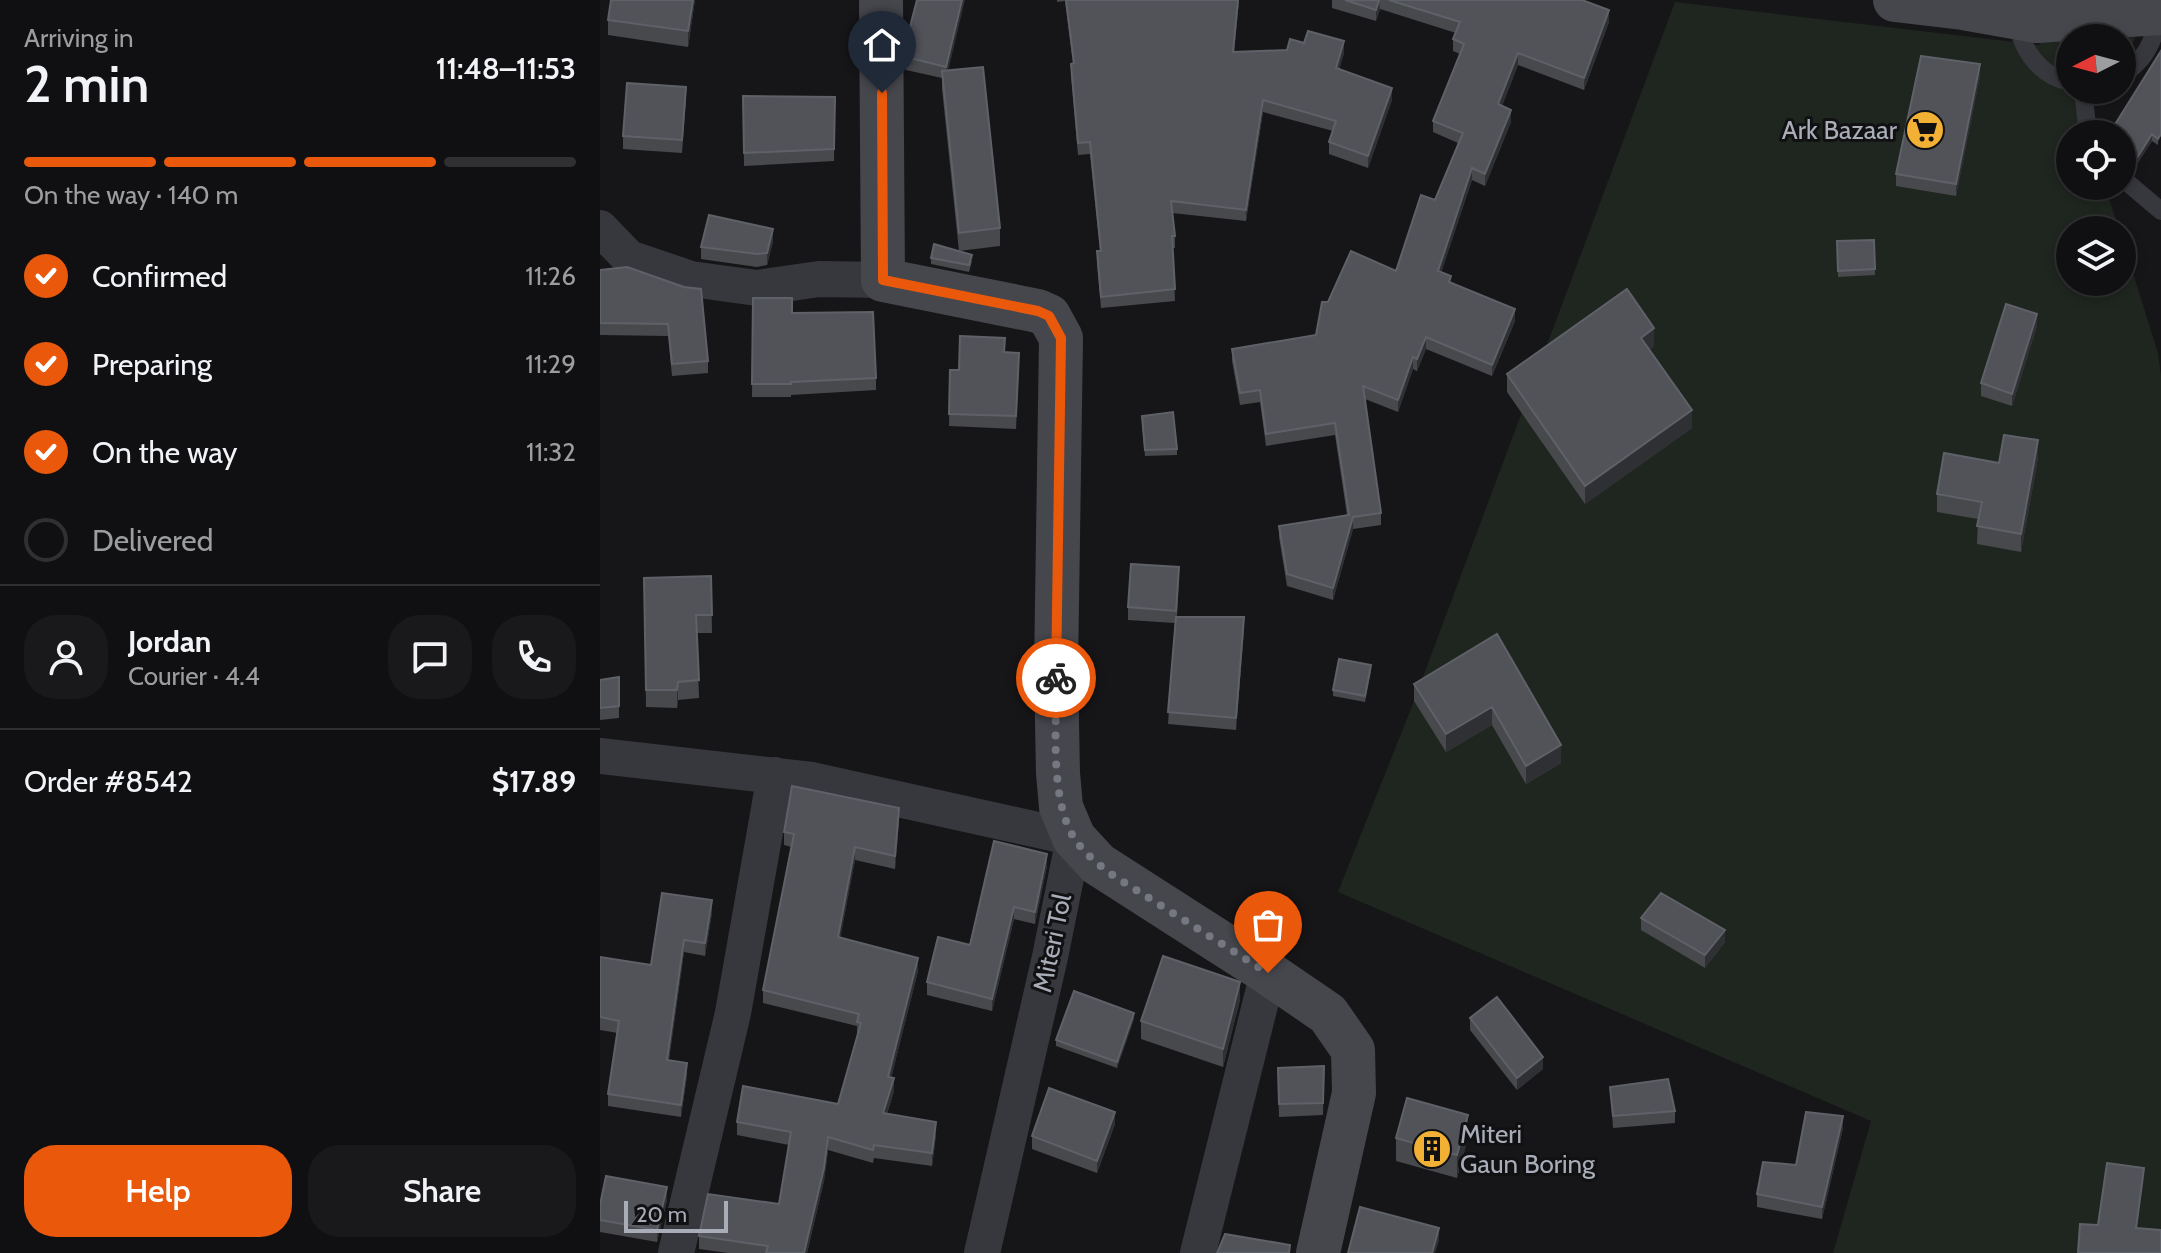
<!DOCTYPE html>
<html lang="en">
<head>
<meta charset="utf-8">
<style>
  :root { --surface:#101012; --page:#19191b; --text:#f1f3f6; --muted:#9c9d9f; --line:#303032; --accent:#ea580c }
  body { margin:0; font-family:Cabin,sans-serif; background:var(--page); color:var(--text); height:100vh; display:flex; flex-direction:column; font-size:30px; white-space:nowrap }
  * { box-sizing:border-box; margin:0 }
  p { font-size:26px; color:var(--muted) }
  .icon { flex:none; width:44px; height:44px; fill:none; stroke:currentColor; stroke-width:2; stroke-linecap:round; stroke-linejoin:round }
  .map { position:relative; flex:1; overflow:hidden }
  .sheet { display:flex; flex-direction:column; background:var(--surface); width:600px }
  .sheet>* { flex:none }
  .needle { width:52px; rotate:264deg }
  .controls { position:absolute; left:1456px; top:24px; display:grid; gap:16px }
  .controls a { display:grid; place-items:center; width:80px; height:80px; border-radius:50%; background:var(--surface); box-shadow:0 4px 12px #0003,0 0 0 2px var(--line); font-size:40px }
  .scale { position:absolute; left:24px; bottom:20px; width:104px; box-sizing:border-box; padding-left:8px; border:4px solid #a8adb8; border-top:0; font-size:22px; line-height:28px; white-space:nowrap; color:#a8adb8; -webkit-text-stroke:6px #111113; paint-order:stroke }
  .pin { position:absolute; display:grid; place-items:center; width:68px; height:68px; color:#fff; margin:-82px -34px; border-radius:50% 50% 50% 0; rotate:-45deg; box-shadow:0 0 8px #0007 }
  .pin .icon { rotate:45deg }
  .courier { position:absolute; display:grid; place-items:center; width:80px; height:80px; margin:-40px; border:6px solid #ea580c; border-radius:50%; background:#fff; color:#222; box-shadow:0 2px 10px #0007 }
  .summary em { font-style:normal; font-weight:600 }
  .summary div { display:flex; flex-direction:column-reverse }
  .summary { display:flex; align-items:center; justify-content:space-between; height:136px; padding:0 24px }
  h1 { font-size:52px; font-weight:600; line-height:60px }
  .bar { display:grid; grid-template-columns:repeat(4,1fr); gap:12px 8px; align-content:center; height:96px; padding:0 24px }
  .bar i { height:10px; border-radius:6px; background:var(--line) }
  .bar .current { background:var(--accent) }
  .bar p { grid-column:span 4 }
  .line { display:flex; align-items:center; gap:20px; padding:0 24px; border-top:2px solid var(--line) }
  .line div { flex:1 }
  .round { display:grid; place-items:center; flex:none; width:84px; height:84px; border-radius:32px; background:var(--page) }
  ol { padding:0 24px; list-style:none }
  li { display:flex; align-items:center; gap:24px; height:88px }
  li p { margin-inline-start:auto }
  li .icon { padding:8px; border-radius:50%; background:var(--accent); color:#fff; stroke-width:4 }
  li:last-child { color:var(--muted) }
  li i { width:44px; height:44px; border:4px solid var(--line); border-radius:50% }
  .action { display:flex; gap:16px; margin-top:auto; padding:16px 24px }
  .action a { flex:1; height:92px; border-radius:32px; background:var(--accent); color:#fff; font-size:32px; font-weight:600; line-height:92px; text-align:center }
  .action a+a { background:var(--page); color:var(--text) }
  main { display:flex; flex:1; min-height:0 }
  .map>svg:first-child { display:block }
</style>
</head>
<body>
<main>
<section class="sheet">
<div class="summary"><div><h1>2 min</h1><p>Arriving in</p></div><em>11:48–11:53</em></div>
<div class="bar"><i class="current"></i><i class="current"></i><i class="current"></i><i></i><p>On the way · 140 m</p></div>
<ol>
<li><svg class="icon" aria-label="check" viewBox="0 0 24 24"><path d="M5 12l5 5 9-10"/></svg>Confirmed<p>11:26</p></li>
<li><svg class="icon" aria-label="check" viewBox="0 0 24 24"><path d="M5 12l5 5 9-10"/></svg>Preparing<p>11:29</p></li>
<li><svg class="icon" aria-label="check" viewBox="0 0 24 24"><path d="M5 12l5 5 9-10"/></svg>On the way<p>11:32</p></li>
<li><i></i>Delivered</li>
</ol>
<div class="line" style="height:144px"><a class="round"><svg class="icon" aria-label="person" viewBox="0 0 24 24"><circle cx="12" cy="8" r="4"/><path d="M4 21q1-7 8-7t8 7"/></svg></a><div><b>Jordan</b><p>Courier · 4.4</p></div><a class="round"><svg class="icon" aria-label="chat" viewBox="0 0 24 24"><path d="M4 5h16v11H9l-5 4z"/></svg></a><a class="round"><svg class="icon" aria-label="phone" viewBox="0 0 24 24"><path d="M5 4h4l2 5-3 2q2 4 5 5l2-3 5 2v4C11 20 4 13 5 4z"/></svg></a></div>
<div class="line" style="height:104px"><div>Order #8542</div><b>$17.89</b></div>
<div class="action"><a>Help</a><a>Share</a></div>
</section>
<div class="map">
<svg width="1561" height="1253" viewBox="0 0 1561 1253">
  <rect width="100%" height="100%" fill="#161618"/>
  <path fill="#1e261f" d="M1075,2L1440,45L1434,32L1541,25L1531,47L1522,57V38H1470V67H1468L1470,90H1475L1489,134H1470V186H1505L1519,230H1470V282H1522V238L1558,353L1561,376V1253H1233L1271,1121L738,892L814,701Z"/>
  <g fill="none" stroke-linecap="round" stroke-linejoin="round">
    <path stroke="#37383d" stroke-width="18" d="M1417,18C1420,48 1439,76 1470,82
      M1522,75C1544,61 1556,40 1557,14
      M1483,90L1488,134
      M1522,178L1561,211"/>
    <path stroke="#37383d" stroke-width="36" d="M0,228L29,258L91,279L157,288L219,279L283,280
      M0,756L212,780L474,838L450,957L382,1253
      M76,1253L133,1013L175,775
      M598,1253L668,973"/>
    <path stroke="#45474d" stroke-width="44" d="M281,0L283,280L438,311L449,316L461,338L456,670L458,773L461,807L474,838L498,864L668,973L728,1014L753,1050L754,1093L718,1253
      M1295,0L1363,8L1437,21L1561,13"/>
  </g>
  <path fill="#47494d" d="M95,0L88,47L8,35V20Z
    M317,0L348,71L400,228V246L359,251L342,89V78L306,70V42Z
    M457,0H639L634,52L744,53L739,69L792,100L768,168L729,154V142L733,131L663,112L646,221L572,213L575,236V248H573L575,301L501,308L497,263V251H500L490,154L478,155L471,76V64H473L465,1L457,2Z
    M732,0H982L1009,22L984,90L918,65L902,106L911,122L885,186L872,180L841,272L851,282L915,321L892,376L826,349L817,371L813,369L798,412L765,399L781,513V525L753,529L733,600L687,586L679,537V526L747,515L735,435L666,446L660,402L640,405L632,361V349L716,335L728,302L796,271L835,200L858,143L833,132V121L860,54L853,51V39L856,33L780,9L776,21L732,8Z
    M1561,51L1558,145L1552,141L1537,164L1522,155V134Z
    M1380,76L1356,196L1296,186V174Z
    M143,96L235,97L234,161L144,166Z
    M86,99L82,153L23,149V136Z
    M1274,240L1275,275L1238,277L1237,241Z
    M173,241L167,265L157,267L101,259V247Z
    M331,258L372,261L369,272L331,264Z
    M27,267L108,361V373L72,376L68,336L0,335V270Z
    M153,298L192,313L276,378V390L191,395V397H152Z
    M1437,326L1412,406L1381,396V383Z
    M1054,346L1049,350L1092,428L985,504L907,392V374Z
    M405,352L419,365L416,429L349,426L350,370H359Z
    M542,423L577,449V455L545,456Z
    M1438,458L1421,552L1377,544L1378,519L1337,512V494L1399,463Z
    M111,576L112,633H97L99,698L78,700L77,708L46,707L44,578Z
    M579,579L577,617L644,629L636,730L568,724L575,623L528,620V607Z
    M897,634L961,763L926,784L892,725L846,752L814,701V684Z
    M771,671L765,702L733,696V690Z
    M19,677V718L0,720V680Z
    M299,821L295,869L255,860L240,938L318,971L291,1078L294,1091L287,1114L336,1135L332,1166L274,1158L273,1163L228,1150L224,1181L207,1253H128L99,1249V1236L179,1204L189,1145L137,1135V1122L238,1104L257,1035V1026L163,1003V990L191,847L184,845V832Z
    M447,866L435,924L414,919L392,1011L327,995V982L370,945Z
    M112,913L105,956L84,952L69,1060L87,1075L81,1117L8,1106V1094L18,1033L0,1030V957L51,965Z
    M1041,918L1125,942L1105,968L1041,930Z
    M640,1000L623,1067L541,1039V1021Z
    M870,1018L943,1069L917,1090L870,1030Z
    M534,1019L517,1068L456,1046V1040Z
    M724,1066L723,1115L679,1117L678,1068Z
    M1010,1087L1075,1111V1123L1013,1128Z
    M515,1124L497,1173L432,1149V1136Z
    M1243,1128L1222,1219L1157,1207V1194Z
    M796,1138H868L857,1178L796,1161Z
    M67,1200L57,1242L0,1232V1205Z"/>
  <path fill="#2f3033" d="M93,0H95L88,47V31Z
    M362,0H365L346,80V67Z
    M638,0H639L633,64V52Z
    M779,0L780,9L776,21V10Z
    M1009,10V22L984,90V78Z
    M744,41V53L736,80V68Z
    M918,53V65L898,116V104Z
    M1380,64V76L1356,196V184Z
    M792,88V100L768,168V156Z
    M663,100V112L646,221V210Z
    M911,110V122L885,186V174Z
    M1552,134V141L1537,164V158Z
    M872,168V180L838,283V271Z
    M173,229V241L167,265V253Z
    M915,309V321L892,376V365Z
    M1437,314V326L1412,406V394Z
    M1054,328V346L1041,356V338Z
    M826,337V349L817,371V359Z
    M813,357V369L798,412V400Z
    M1092,410V428L985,504V486Z
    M1438,440V458L1421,552V534Z
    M753,517V529L733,600V588Z
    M644,617V629L636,730V718Z
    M78,682V700L77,708V690Z
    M892,707V725L846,752V734Z
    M961,745V763L926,784V766Z
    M299,808V821L295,869V856Z
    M255,847V860L238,950V937Z
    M447,854V866L435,924V912Z
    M112,900V913L105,956V943Z
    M414,907V919L392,1011V999Z
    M1125,930V942L1105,968V955Z
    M84,940V952L67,1072V1060Z
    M318,958V971L288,1090V1077Z
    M640,982V1000L623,1067V1049Z
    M534,1013V1019L517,1068V1062Z
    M943,1057V1069L917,1090V1078Z
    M87,1063V1075L81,1117V1105Z
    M294,1078V1091L283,1126V1113Z
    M515,1112V1124L497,1173V1161Z
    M868,1115V1138L857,1178V1155Z
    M1243,1116V1128L1222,1219V1207Z
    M336,1122V1135L332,1166V1153Z
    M228,1137V1150L224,1181L207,1253H204Z
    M1544,1168V1178L1536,1237V1228Z
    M67,1187V1200L57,1242V1230Z
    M839,1228V1241L835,1253H832Z"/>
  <path fill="#525359" stroke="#5f6168" stroke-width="2" d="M11,0H93L88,31L8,20Z
    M317,0H362L346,67L306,57V42Z
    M466,0H638L633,52L687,50L690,39L704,43L708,31L744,41L736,68L792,88L768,156L729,142L736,121L663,100L646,210L571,201L575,236H572L575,289L501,297L497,251H501L490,142L478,143L471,64L474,63Z
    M745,0H779L776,10Z
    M789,0H982L1009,10L984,78L918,53L898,104L911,110L885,174L872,168L838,271L851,276L849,282L915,309L892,365L826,337L817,359L813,357L798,400L763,386L781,513L753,517L733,588L687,574L679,526L749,515L735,423L666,434L660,390L640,393L632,349L716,335L722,302H728L751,251L796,271L821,195L835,200L863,133L833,121L864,44L853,39L860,22Z
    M1561,51V134L1558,139L1552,134L1537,158L1522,149V134H1509Z
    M1321,56L1380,64L1356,184L1296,174Z
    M383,67L400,228L359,233L342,71Z
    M27,83L86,87L82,140L23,136Z
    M143,96L235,97L234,149L144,153Z
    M109,215L173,229L167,253L157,254L101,247Z
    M1274,240L1275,269L1238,271L1237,241Z
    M334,244L372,255L369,265L331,258Z
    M27,267L84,287L101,289L108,361L72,364L68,324L0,323V270Z
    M1027,289L1054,328L1041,338L1092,410L985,486L907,374Z
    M153,298H192V313L273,312L276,378L191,382V384H152Z
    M1406,304L1437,314L1412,394L1381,383Z
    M360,336L405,338L404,352L419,353L416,416L349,414L350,370H359Z
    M573,412L577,449L545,450L542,416Z
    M1404,435L1438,440L1421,534L1377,526L1382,502L1337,494L1344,453L1399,463Z
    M531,564L579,567L576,611L528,607Z
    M111,576L112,615H96L99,680L78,682L77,690H46L44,578Z
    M576,617H644L636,718L568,712Z
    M897,634L961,745L926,766L892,707L846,734L814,684Z
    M739,659L771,665L765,696L733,690Z
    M19,677V706L0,708V680Z
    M192,786L299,808L295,856L255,847L238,937L318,958L288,1077L294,1078L283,1113L336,1122L332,1153L274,1145L273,1150L228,1137L224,1168L204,1253H166L168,1246L99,1236L108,1194L179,1204L191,1132L137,1122L143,1086L238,1104L261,1023L257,1022L259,1014L163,990L194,834L184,832Z
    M394,841L447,854L435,912L414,907L392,999L327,982L338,937L370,945Z
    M62,893L112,900L105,943L84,940L67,1060L87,1063L81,1105L8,1094L19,1021L0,1017V957L51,965Z
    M1061,893L1125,930L1105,955L1041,918Z
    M563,956L640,982L623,1049L541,1021Z
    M474,991L534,1013L517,1062L456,1040Z
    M897,997L943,1057L917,1078L870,1018Z
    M724,1066L723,1103L679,1104L678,1068Z
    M1068,1079L1075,1111L1013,1116L1010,1087Z
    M449,1088L515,1112L497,1161L432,1136Z
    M807,1098L868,1115L857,1155L796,1138Z
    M1206,1112L1243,1116L1222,1207L1157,1194L1163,1162L1196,1165Z
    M1507,1163L1544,1168L1536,1228L1561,1230V1253H1478L1480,1224L1498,1225Z
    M6,1176L67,1187L57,1230L0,1220V1205Z
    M760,1207L839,1228L832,1253H748Z
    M625,1234L690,1245L689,1253H617Z"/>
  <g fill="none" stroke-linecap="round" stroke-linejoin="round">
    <path stroke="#757880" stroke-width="8" stroke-dasharray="0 14.4" d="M456,678C457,724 449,797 474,838C484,853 500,866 514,876L668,973"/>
    <path stroke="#ea580c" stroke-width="10" d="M282,93L283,280L438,311L449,316L461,338L456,678"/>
  </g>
  <defs>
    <symbol id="supermarket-disc" viewBox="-11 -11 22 22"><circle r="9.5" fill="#f2b134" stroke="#111113"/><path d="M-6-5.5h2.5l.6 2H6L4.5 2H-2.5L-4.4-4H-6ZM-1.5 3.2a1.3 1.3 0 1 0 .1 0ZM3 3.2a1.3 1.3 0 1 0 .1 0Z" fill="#111"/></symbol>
    <symbol id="building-disc" viewBox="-11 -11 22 22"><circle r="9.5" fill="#f2b134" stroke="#111113"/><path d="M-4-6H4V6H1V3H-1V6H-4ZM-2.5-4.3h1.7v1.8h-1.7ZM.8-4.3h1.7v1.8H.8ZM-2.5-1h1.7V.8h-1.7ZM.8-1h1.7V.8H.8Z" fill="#111"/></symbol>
  </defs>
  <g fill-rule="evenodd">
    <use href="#supermarket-disc" x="1303" y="108" width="44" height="44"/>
    <use href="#building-disc" x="810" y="1127" width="44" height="44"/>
  </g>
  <g text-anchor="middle" stroke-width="6" stroke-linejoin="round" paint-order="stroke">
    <g font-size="26" fill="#a8adb8" stroke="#111113" text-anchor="end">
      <text x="1297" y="139">Ark Bazaar</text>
      <text x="860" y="1143" text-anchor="start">Miteri<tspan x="860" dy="30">Gaun Boring</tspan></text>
    </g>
    <g font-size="26" fill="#a8adb8" stroke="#111113">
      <text transform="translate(452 943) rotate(-78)" y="9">Miteri Tol</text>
    </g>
  </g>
</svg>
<div class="controls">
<a><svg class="needle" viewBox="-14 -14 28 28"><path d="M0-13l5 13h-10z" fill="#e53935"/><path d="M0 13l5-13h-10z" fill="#9c9d9f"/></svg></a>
<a><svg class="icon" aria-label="locate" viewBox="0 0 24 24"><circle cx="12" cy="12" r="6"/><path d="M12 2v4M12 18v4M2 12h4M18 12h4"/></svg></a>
<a><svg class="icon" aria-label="layers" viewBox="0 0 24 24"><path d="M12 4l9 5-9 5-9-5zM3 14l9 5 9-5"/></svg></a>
</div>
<div class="scale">20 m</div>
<div class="pin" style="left:668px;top:973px;background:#ea580c"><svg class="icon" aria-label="bag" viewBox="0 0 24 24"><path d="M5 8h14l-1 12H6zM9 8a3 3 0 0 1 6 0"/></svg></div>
<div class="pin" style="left:282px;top:93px;background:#1f2937"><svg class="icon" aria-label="home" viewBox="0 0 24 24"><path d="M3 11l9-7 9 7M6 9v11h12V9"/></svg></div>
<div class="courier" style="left:456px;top:678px"><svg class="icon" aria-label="bike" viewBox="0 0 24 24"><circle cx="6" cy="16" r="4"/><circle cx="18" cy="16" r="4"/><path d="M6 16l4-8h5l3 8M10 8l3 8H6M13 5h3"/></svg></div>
</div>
</main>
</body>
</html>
